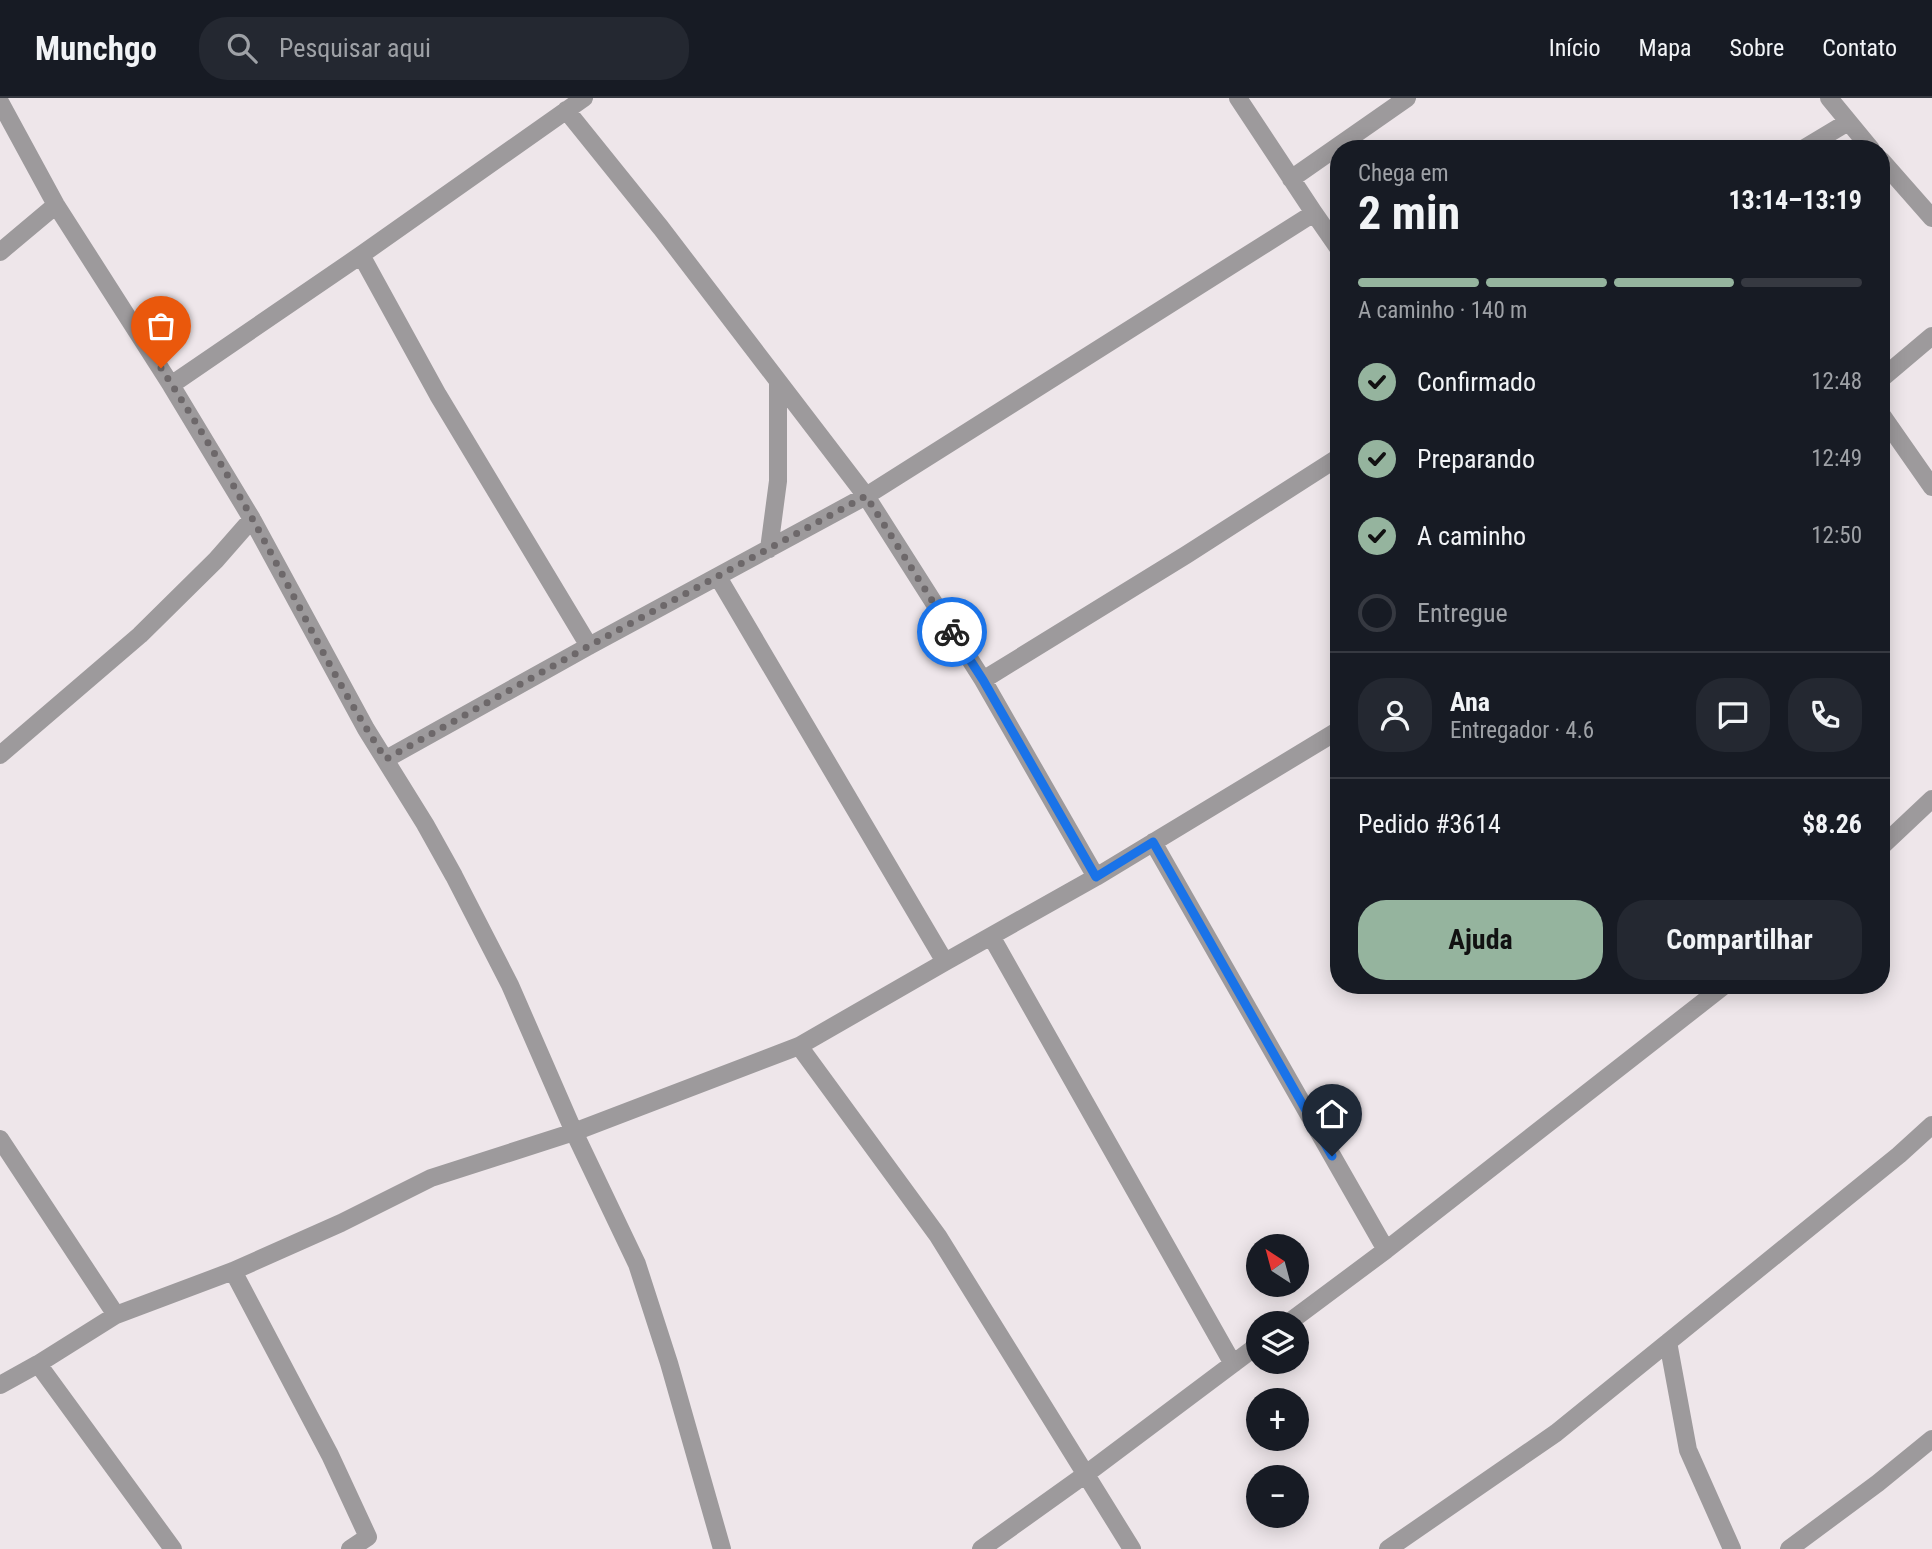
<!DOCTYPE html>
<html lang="pt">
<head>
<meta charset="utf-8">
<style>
  :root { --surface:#171b24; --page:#242831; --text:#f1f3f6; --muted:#9ea1a6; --line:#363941; --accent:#95b49e }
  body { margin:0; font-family:"Roboto Condensed",sans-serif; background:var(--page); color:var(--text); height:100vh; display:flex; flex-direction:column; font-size:26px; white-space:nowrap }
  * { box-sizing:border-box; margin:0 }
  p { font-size:23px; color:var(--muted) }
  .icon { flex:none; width:38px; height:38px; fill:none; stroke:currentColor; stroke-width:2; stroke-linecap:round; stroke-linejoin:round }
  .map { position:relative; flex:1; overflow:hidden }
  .sheet { position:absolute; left:1330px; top:42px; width:560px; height:854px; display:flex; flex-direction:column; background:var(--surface); border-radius:28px; box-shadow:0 4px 18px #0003 }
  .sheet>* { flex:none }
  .needle { width:46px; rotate:324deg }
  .fabs { position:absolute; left:1246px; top:1136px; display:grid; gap:14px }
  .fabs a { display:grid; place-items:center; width:63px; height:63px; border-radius:50%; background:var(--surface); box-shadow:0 4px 18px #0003; font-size:35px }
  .pin { position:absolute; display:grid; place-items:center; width:60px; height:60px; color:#fff; margin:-72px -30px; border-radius:50% 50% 50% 0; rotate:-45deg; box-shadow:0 0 7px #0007 }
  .pin .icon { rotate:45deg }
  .courier { position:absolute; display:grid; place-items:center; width:70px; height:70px; margin:-35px; border:5px solid #1a73e8; border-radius:50%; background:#fff; color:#222; box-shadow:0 2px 9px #0007 }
  .head em { font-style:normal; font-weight:700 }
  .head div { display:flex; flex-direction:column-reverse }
  .head { display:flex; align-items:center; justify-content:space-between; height:119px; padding:0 28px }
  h1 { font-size:46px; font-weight:700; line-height:52px }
  .bar { display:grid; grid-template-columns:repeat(4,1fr); gap:10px 7px; align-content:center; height:84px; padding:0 28px }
  .bar i { height:9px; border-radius:5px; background:var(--line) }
  .bar .active { background:var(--accent) }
  .bar p { grid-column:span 4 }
  .line { display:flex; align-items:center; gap:18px; padding:0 28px; border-top:2px solid var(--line) }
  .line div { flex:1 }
  .round { display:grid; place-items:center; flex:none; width:74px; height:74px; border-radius:28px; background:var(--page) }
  ol { padding:0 28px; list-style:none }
  li { display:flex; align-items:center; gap:21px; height:77px }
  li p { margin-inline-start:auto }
  li .icon { padding:7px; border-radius:50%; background:var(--accent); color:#111; stroke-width:4 }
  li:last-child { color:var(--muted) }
  li i { width:38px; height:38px; border:4px solid var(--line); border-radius:50% }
  .primary-button { display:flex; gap:14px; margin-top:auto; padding:14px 28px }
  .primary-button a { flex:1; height:80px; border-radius:28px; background:var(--accent); color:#111; font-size:28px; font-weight:700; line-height:80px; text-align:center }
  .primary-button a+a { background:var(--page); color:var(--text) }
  header { display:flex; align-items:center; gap:42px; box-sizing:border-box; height:98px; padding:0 35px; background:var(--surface); border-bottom:2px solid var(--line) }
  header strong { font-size:33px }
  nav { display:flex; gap:38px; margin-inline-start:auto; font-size:24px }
  .search { width:490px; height:63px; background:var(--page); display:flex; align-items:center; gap:18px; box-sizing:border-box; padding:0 24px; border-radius:28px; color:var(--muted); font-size:26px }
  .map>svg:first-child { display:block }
</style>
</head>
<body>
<header>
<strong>Munchgo</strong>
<div class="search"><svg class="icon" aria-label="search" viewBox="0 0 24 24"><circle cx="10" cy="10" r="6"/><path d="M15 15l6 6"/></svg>Pesquisar aqui</div>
<nav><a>Início</a><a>Mapa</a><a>Sobre</a><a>Contato</a></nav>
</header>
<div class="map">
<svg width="1932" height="1451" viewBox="0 0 1932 1451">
  <rect width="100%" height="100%" fill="#eee6ea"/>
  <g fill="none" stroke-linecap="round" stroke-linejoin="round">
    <path stroke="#9d9a9c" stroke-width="18" d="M1829,0L1871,51
      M0,4L56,107L171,287L252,421L366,631L425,726L454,778L510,887L574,1034L637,1166L669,1265L722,1451
      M566,12L661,130L866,398L983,582L1096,779
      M1803,51L1848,24
      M1881,62L1932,120
      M1291,81L1407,0
      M1314,115L1339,151
      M0,154L56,107
      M361,157L438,297L589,548
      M1881,281L1932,238
      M171,287L361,157L584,0
      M1881,316L1932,389
      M769,451L778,383V283
      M718,479L945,864
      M983,582L1186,457L1339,359
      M0,657L140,537L216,462L252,421
      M386,661L589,548L866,398L1314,115L1238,0
      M1153,744L1386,1152
      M1881,749L1932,701
      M991,838L1233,1266
      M799,948L938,1138L1132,1451
      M0,1041L116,1217
      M233,1173L330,1357L368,1439L350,1451
      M1288,1225L1386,1152L1725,887
      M1668,1244L1688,1352L1732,1451
      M38,1266L173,1451
      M0,1287L38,1266L116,1217L233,1173L341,1125L431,1080L574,1034L799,948L945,864L1096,779L1339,632
      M981,1451L1086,1376L1258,1247
      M1388,1451L1556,1335L1899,1057L1932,1027
      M1789,1451L1878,1385L1932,1341"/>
  </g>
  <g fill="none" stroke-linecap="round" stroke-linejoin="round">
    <path stroke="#6d686a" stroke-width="7" stroke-dasharray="0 12.6" d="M161,270C193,319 224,370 253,422C297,501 335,585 386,661L589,548L866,398L952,534"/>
    <path stroke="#1a73e8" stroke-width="9" d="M952,534L983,582L1096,779L1153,744L1332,1058"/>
  </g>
</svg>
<div class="fabs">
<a><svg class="needle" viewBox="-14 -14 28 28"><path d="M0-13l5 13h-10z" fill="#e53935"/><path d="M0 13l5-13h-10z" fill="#9ea1a6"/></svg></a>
<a><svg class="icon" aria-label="layers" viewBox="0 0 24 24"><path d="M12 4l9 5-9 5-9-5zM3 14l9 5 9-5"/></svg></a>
<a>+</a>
<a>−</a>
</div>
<div class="pin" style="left:161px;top:270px;background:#ea580c"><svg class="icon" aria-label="bag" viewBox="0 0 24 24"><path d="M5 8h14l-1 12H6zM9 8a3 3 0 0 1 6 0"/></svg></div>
<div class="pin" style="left:1332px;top:1058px;background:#1f2937"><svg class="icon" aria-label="home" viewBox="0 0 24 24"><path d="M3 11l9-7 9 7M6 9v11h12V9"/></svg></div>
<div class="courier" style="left:952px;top:534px"><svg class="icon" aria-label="bike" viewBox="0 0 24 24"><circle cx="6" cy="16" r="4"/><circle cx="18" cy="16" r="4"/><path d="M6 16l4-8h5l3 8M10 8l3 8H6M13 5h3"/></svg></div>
<section class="sheet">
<div class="head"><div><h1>2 min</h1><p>Chega em</p></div><em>13:14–13:19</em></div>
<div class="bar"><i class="active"></i><i class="active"></i><i class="active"></i><i></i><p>A caminho · 140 m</p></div>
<ol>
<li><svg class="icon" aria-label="check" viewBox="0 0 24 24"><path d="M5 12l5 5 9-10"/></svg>Confirmado<p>12:48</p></li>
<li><svg class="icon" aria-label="check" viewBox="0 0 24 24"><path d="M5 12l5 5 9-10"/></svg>Preparando<p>12:49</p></li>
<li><svg class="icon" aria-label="check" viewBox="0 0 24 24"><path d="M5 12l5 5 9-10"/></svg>A caminho<p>12:50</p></li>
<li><i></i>Entregue</li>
</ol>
<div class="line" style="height:126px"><a class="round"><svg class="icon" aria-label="person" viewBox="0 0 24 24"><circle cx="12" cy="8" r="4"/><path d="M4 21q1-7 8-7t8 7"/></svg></a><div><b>Ana</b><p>Entregador · 4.6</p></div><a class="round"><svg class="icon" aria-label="chat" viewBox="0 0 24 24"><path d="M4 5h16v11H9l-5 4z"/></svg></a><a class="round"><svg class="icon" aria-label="phone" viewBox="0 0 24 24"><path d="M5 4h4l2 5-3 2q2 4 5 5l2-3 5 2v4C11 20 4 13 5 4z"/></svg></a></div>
<div class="line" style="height:91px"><div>Pedido #3614</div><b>$8.26</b></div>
<div class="primary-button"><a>Ajuda</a><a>Compartilhar</a></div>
</section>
</div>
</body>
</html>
